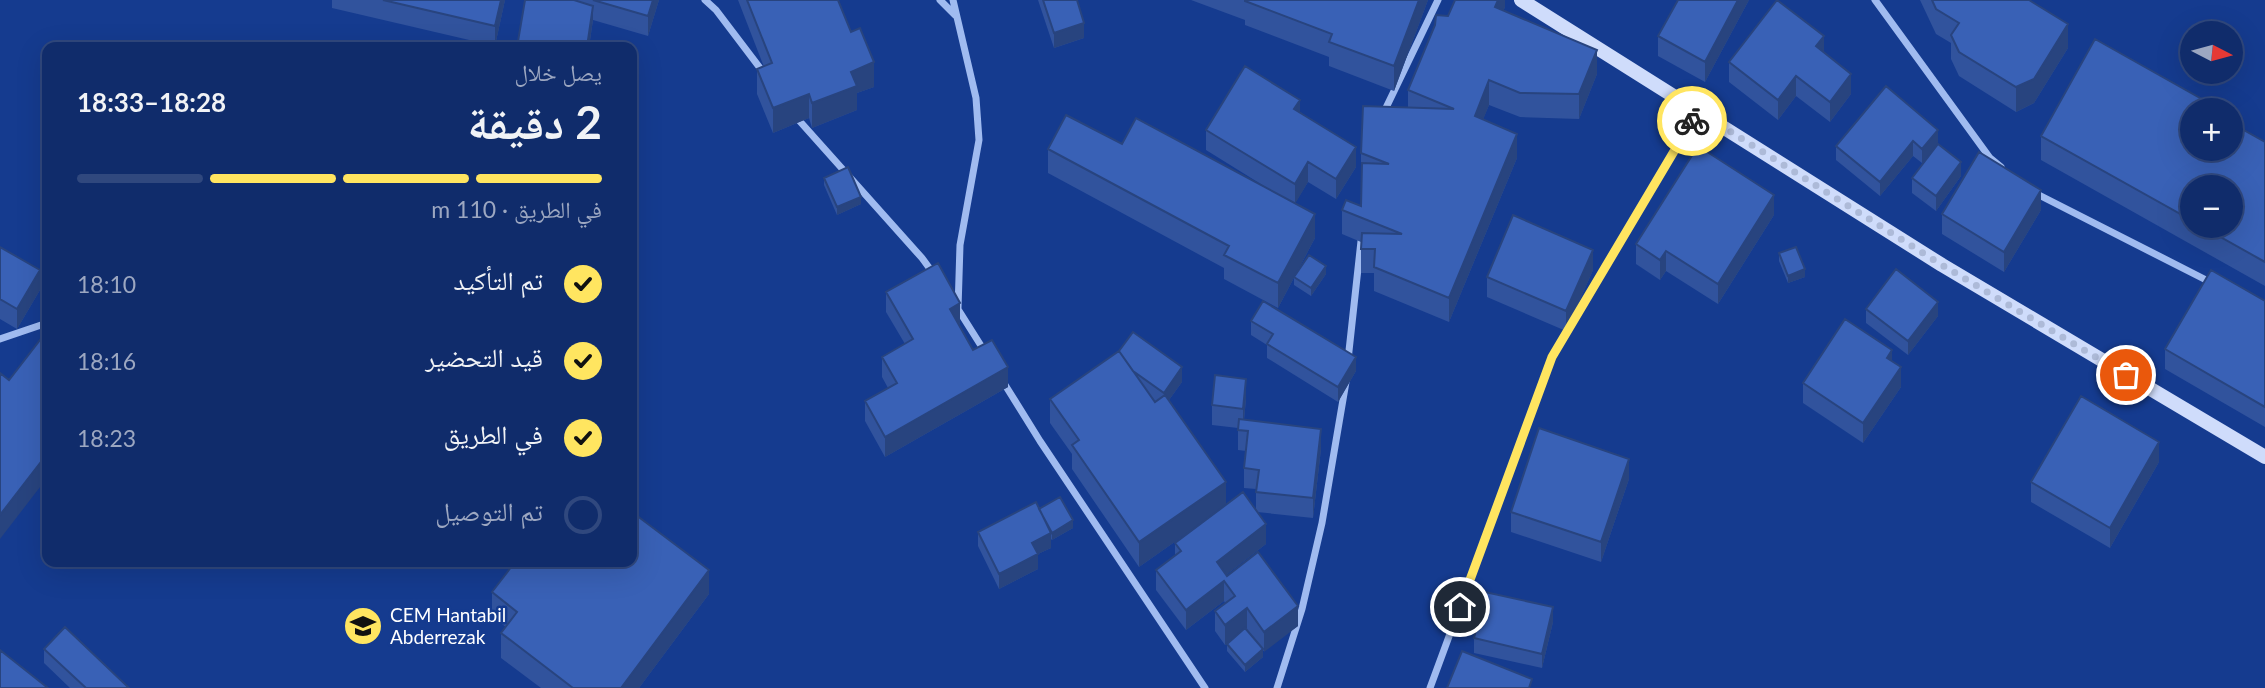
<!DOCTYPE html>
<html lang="ar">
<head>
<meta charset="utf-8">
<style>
  :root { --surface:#102c6b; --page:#193471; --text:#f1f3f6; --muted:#9ca7c1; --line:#30487e; --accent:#ffe560 }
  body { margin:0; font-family:Lato,"Noto Naskh Arabic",sans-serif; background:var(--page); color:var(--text); direction:rtl; height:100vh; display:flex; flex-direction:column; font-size:26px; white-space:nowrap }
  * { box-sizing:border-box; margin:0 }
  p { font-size:23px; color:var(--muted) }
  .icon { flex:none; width:38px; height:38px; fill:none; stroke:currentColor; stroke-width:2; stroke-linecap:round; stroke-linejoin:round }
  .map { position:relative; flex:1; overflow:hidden; direction:ltr }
  .panel { position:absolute; left:42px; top:42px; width:595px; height:525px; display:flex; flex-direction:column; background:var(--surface); border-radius:14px; box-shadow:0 7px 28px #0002,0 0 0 2px var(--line); direction:rtl }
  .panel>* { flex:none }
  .needle { width:46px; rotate:96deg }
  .controls { position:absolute; left:2180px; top:21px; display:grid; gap:14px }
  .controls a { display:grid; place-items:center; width:63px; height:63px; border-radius:50%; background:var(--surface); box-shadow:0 7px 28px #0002,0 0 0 2px var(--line); font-size:35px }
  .pin { position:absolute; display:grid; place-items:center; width:60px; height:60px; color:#fff; margin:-30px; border:4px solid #fff; border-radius:50%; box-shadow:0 2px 7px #0007 }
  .courier { position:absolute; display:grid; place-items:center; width:70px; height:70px; margin:-35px; border:5px solid #ffe560; border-radius:50%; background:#fff; color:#222; box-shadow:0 2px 9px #0007 }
  .summary em { font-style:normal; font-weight:700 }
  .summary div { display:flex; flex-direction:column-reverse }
  .summary { display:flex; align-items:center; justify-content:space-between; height:119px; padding:0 35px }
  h1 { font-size:46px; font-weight:700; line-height:52px }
  .bar { display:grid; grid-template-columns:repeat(4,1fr); gap:10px 7px; align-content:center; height:84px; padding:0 35px }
  .bar i { height:9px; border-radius:5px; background:var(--line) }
  .bar .active { background:var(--accent) }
  .bar p { grid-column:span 4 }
  ol { padding:0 35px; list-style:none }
  li { display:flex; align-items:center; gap:21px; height:77px }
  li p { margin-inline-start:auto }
  li .icon { padding:7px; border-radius:50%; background:var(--accent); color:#111; stroke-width:4 }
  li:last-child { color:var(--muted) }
  li i { width:38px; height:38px; border:4px solid var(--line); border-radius:50% }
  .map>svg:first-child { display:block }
</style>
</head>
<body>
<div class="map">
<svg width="2265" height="688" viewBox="0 0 2265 688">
  <rect width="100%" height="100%" fill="#153b8f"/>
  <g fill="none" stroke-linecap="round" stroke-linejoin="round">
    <path stroke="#a0bbf0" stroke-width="7" d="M705,0L716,10L766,76
      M940,0L955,15
      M953,0L976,98L979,140L960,245L958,309
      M1875,0L1990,158L2001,167
      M1383,114L1438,0
      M796,117L922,258L933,273
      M2035,193L2212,283
      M956,306L985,352
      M0,339L47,323
      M1348,360L1362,232
      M1002,380L1040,441L1205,688
      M1277,688L1302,609L1322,523L1346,382
      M1430,688L1552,357L1698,111"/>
    <path stroke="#cfdcfb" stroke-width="14" d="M1521,0L1942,265L2265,457"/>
  </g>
  <path fill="#31539d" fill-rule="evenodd" d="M332,0H505L495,46L332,8Z
    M525,0H659L648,36L593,20L589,47H517Z
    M738,0H838L874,87L857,93V110L812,128L809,118L773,133L757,94V69L764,67Z
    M1038,0H1077L1084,38L1054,48Z
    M1191,0H1428L1394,91L1329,66V57L1245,25V20Z
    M1505,0V7L1503,11L1597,74L1579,119L1520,117L1489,105L1483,119L1517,158L1449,322L1374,291V273H1361V242L1342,234V210L1361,206V153L1408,108V90L1448,16Z
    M1749,0L1705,82L1658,56V36Z
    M1920,0H2029L2068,48L2034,103L2016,112L1959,76L1951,59V43L1936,34Z
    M1824,53L1851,94L1830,122L1796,96L1778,120L1729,82V62Z
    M1886,86L1938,144L1961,176L1936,211L1912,193V178L1931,152L1922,163L1913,156L1880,196L1836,160V146Z
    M2207,110L2193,149L2265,142V286L2041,160V136ZM2193,187L2231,226H2193Z
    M1300,113L1356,167L1336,199L1308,182L1295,203L1315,238L1278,308L1224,279V268L1048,173V149L1122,144L1277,194L1206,150V130Z
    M824,178L861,204L837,215L824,185Z
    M2041,210L2004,272L1942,234V214Z
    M1774,215L1718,304L1666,271L1660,280L1636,264V244Z
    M0,247L40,290L17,329L0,319Z
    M1779,253L1805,277L1788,283L1779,261Z
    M1593,270L1566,331L1487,297V277Z
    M1326,274L1311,296L1294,285V277Z
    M886,292L960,323L959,324L973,350L1008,387L885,457L865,421V401L888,388L882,377V357L905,344L886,312Z
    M2265,301V427L2165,369V349Z
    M1866,309L1938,316L1908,355L1866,323Z
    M1251,321L1356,371L1338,402L1267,358V345L1251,335Z
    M1119,351L1182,382L1169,400L1226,505L1256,510V489L1244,488V468L1246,451L1238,450V428L1212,425V405L1246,399L1244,420L1321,449L1313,518L1257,512L1266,544L1226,575L1298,626L1263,651V657L1245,672L1227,651V644L1225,645L1215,631V611L1225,603L1224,601L1186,630L1156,590V570L1175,555V543L1203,522L1139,567L1072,469V454L1050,423V399Z
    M1892,361L1901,387L1863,443L1803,403V383Z
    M2159,462L2110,548L2031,502V482Z
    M1629,479L1601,562L1511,532V512Z
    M1073,528L1052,540L1051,539V548L1038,554V569L999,589L978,546V532Z
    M492,592L709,594L639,688H541L501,658V633L506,627L492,617Z
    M1553,622L1542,668L1474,653V638Z
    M44,649L129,688H70L44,663Z"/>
  <path fill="#28447f" d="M501,0H505L495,46V26Z
    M653,0H659L648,36V16Z
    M1419,0H1428L1394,91V66Z
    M1498,0H1505V7L1495,32V7Z
    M1738,0H1749L1705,82V62Z
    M593,6V20L589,47H587Z
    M1084,23V38L1054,48V33Z
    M2068,24V48L2034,103L2016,112V87Z
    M1824,36V56L1816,46Z
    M1597,50V74L1579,119V94Z
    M874,62V87L857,93V110L812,128V103L851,72Z
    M1851,74V94L1830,122V102Z
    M1796,76V96L1778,120V100Z
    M1489,80V105L1475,140V116Z
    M809,94V118L773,133V108Z
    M1300,100V120L1294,109Z
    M2193,128V149L2188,136Z
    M1938,130V144L1922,163V149Z
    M1517,134V158L1449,322V298Z
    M1913,141V156L1880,196V182Z
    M1356,147V167L1336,199V179Z
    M1308,162V182L1295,204V184Z
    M1961,162V176L1936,211V196Z
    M2041,190V210L2004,272V252Z
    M1774,195V215L1718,304V284Z
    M861,197V204L837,215V207Z
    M1315,214V238L1278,308V283Z
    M1593,250V270L1566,331V311Z
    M1666,251V271L1660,280V260Z
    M1326,266V274L1311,296V288Z
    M1805,269V277L1788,283V276Z
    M40,270V290L17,329V309Z
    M1938,302V316L1908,355V341Z
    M960,303V323L950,329V309Z
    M1892,350V370L1887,358Z
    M1356,357V371L1338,402V387Z
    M1008,367V387L885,457V437Z
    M1182,367V382L1164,407V393Z
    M1901,367V387L1863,443V423Z
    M1246,379V399L1243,429V409Z
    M1321,429V449L1313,518V498Z
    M2159,442V462L2110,548V528Z
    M47,454V478L0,539V515Z
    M1629,459V479L1601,562V542Z
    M1226,482V506L1139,567V542Z
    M1073,520V528L1052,540V533Z
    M1266,524V544L1217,582V562Z
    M1051,533V548L1038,554V569L999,589V574L1032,543Z
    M709,570V594L639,688H621Z
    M1224,581V601L1186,630V610Z
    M1298,606V626L1264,652V632Z
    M1553,607V622L1542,668V654Z
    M1247,608V628L1225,645V625Z
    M1263,649V657L1245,672V665Z"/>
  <path fill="#3961b6" stroke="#28447f" stroke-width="2" d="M383,0H501L495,26Z
    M525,0H574L593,6L587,47H517Z
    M593,0H653L648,16Z
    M747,0H838L851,32L860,28L874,62L851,72L857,86L812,103L809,94L773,108L757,69L772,63Z
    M1043,0H1077L1084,23L1054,33Z
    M1245,0H1419L1394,66L1329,42L1332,34L1245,1Z
    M1455,0H1498L1495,7L1597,50L1579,94L1520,93L1489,80L1475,116L1517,134L1449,298L1374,267L1375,249H1361L1362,233L1402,234L1342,210L1346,200L1361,206L1362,163L1389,164L1361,153L1363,106L1454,109L1408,90L1435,25L1436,15L1448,16Z
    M1678,0H1738L1705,62L1658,36Z
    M1777,0L1824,36L1816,46L1851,74L1830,102L1796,76L1778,100L1729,62Z
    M1932,0H2029L2068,24L2034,79L2016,87L1959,52L1951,35L1959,23L1936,9Z
    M2095,39L2207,102L2203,110H2193V128L2188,136L2193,139V149H2231V123L2265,142V262L2201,226H2231V187H2193V221L2041,136Z
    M1245,66L1300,100L1294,109L1356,147L1336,179L1308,162L1295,184L1206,130Z
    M1886,86L1938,130L1922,149L1913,141L1880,182L1836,146Z
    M1066,115L1122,144L1136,118L1315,214L1278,283L1224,255L1229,246L1048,149Z
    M1938,144L1961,162L1936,196L1912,178Z
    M1698,146L1774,195L1718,284L1666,251L1660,260L1636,244Z
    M1979,152L2041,190L2004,252L1942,214Z
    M848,167L861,197L837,207L824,178Z
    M1513,215L1593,250L1566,311L1487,277Z
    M0,247L40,270L17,309L0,299Z
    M1796,247L1805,269L1788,276L1779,253Z
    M1309,255L1326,266L1311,288L1294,277Z
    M938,263L960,303L950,309L973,350L992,340L1008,367L885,437L865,401L897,383L882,357L913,339L886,292Z
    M1896,269L1938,302L1908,341L1866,309Z
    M2211,270L2265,301V407L2165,349Z
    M1263,301L1356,357L1338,387L1267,344L1273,334L1251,321Z
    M1845,319L1892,350L1887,358L1901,367L1863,423L1803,383Z
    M47,331V454L0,515V373L9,380Z
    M1133,332L1182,367L1164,393L1133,371L1119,351Z
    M1119,351L1155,402L1165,395L1226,482L1139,542L1072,445L1079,440L1050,399Z
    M1215,375L1246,379L1243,409L1212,405Z
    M2081,396L2159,442L2110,528L2031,482Z
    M1239,419L1321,429L1313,498L1256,492L1259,470L1244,468L1248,431L1238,430Z
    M1539,428L1629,459L1601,542L1511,512Z
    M1243,492L1266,524L1217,562L1227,576L1258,552L1298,606L1264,632L1247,608L1225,625L1215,611L1235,596L1224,581L1186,610L1156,570L1181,551L1175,543Z
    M1060,497L1073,520L1052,533L1039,509Z
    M1036,502L1051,533L1032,543L1038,554L999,574L978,532Z
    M632,512L709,570L621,688H573L501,633L517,612L492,592L515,562H632Z
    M1485,592L1553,607L1542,654L1474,638Z
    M65,627L129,688H86L44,649Z
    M1245,628L1263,649L1245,665L1227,644Z
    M0,650L48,688H0Z
    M1462,651L1532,679L1529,688H1447Z"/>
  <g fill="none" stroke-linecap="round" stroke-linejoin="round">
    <path stroke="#adbad8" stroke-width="7" stroke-dasharray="0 12.6" d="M1692,121L1698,111L1942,265L2126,375"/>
    <path stroke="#ffe560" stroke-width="9" d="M1460,607L1552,357L1692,121"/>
  </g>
  <defs>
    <symbol id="school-disc" viewBox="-11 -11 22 22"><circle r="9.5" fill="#ffe560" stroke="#153b8f"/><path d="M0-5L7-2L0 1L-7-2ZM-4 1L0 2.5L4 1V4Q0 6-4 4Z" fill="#111"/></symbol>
  </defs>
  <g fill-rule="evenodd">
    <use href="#school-disc" x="341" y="604" width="44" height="44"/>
  </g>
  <g text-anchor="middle" stroke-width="5" stroke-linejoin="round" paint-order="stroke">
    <g font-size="19" fill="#fff" stroke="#153b8f" text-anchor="start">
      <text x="390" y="622">CEM Hantabil<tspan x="390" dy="22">Abderrezak</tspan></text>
    </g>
  </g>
</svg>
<div class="controls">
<a><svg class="needle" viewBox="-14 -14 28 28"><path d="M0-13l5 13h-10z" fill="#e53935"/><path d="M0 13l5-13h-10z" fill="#9ca7c1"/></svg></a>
<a>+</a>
<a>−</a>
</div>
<div class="pin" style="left:2126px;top:375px;background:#ea580c"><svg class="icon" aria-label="bag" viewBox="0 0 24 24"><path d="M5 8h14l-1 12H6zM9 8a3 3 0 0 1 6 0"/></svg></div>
<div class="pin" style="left:1460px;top:607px;background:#1f2937"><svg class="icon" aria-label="home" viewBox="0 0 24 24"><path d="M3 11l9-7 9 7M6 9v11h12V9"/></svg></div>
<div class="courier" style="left:1692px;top:121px"><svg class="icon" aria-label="bike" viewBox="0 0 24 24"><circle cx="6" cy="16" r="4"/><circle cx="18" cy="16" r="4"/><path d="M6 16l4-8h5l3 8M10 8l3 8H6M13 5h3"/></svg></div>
<section class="panel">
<div class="summary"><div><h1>2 دقيقة</h1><p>يصل خلال</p></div><em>18:28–18:33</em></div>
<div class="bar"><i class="active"></i><i class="active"></i><i class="active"></i><i></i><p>في الطريق · 110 m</p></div>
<ol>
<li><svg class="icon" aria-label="check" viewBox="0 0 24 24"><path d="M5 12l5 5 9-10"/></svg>تم التأكيد<p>18:10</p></li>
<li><svg class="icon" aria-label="check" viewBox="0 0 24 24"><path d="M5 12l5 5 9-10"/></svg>قيد التحضير<p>18:16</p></li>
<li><svg class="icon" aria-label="check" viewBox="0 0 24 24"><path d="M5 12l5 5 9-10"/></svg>في الطريق<p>18:23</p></li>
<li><i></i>تم التوصيل</li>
</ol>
</section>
</div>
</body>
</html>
